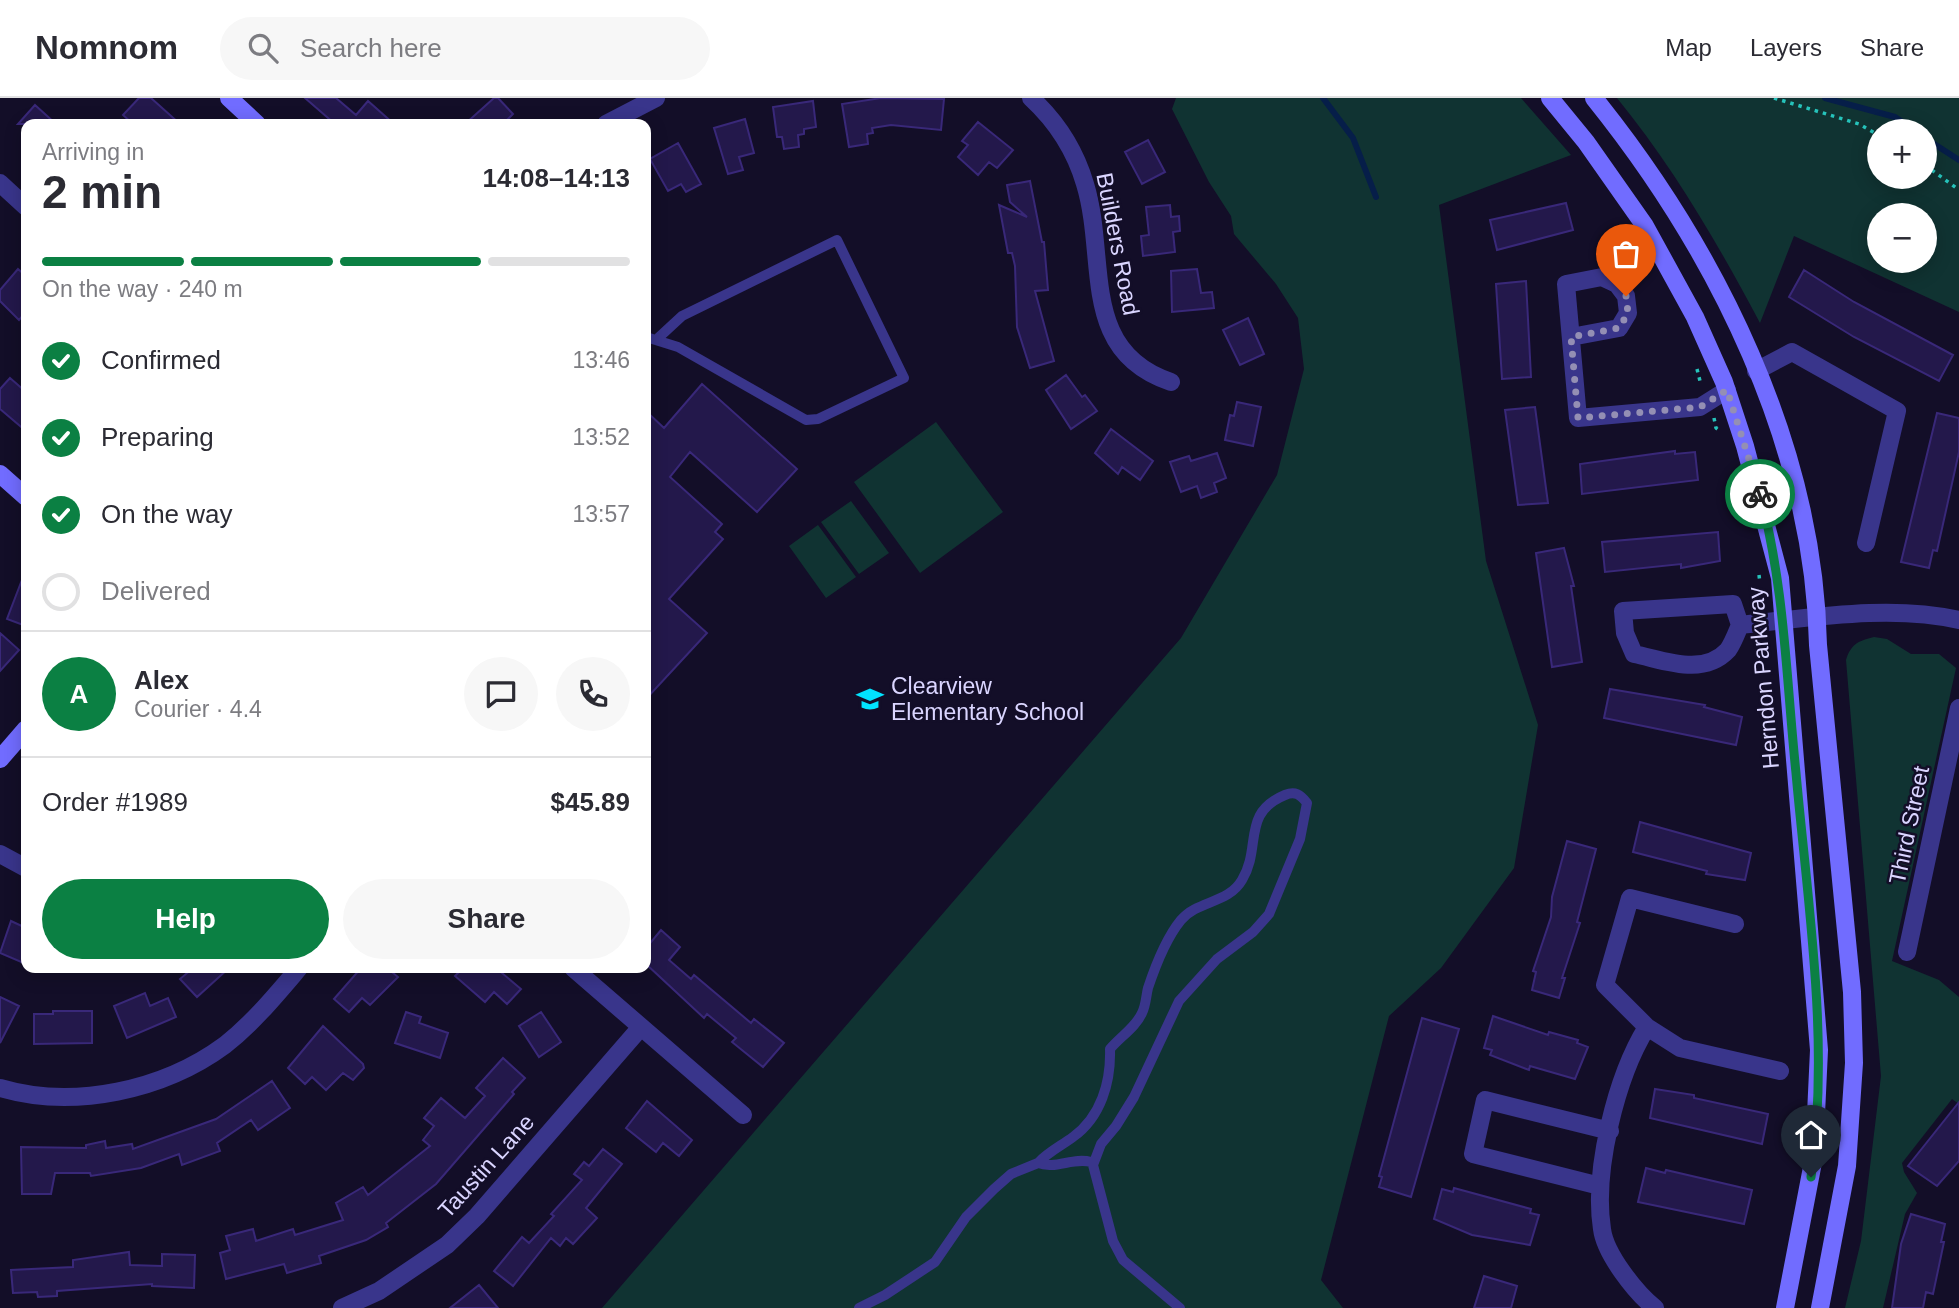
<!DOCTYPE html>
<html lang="en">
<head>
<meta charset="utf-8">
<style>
  :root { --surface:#fff; --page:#f7f7f7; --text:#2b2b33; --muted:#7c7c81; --line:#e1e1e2; --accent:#0b8043 }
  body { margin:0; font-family:Arial,sans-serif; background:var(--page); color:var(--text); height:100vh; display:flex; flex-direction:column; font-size:26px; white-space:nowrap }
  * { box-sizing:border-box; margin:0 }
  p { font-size:23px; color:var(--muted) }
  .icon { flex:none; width:38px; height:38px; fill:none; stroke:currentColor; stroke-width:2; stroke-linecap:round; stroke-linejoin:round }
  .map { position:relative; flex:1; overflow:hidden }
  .panel { position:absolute; left:21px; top:21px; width:630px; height:854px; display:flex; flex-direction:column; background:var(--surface); border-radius:14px; box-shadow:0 4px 18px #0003 }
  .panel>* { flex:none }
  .buttons { position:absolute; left:1867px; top:21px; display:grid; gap:14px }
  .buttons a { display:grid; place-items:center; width:70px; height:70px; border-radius:50%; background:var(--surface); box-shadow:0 4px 18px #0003; font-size:35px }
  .pin { position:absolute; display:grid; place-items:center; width:60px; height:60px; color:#fff; margin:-72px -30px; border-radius:50% 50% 50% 0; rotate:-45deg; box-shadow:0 0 7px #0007 }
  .pin .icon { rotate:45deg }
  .courier { position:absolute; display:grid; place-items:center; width:70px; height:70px; margin:-35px; border:5px solid #0b8043; border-radius:50%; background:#fff; color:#222; box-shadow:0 2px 9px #0007 }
  .overview em { font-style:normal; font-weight:700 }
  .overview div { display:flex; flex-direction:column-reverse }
  .overview { display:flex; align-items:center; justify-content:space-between; height:119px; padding:0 21px }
  h1 { font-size:46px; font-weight:700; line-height:52px }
  .bar { display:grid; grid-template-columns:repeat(4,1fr); gap:10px 7px; align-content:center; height:84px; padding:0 21px }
  .bar i { height:9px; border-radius:5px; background:var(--line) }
  .bar .active { background:var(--accent) }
  .bar p { grid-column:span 4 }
  .line { display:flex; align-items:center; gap:18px; padding:0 21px; border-top:2px solid var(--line) }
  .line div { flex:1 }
  .round { display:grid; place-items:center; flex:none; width:74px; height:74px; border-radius:37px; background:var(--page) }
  ol { padding:0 21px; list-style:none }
  li { display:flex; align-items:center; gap:21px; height:77px }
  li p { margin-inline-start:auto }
  li .icon { padding:7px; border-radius:50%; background:var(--accent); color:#fff; stroke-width:4 }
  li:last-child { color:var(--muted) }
  li i { width:38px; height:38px; border:4px solid var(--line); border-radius:50% }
  .primary-button { display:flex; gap:14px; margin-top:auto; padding:14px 21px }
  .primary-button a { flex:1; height:80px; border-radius:42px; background:var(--accent); color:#fff; font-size:28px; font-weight:700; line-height:80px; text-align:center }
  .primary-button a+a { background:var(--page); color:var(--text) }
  header { display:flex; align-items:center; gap:42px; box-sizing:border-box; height:98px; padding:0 35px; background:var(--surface); border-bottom:2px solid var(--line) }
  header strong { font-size:33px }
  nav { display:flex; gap:38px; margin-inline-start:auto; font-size:24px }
  .search { width:490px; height:63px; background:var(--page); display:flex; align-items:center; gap:18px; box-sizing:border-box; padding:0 24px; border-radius:38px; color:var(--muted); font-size:26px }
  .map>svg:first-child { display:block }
</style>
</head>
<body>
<header>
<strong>Nomnom</strong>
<div class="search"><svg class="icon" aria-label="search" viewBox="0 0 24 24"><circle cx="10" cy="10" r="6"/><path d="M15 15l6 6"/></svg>Search here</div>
<nav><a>Map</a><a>Layers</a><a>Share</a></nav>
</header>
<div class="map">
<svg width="1959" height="1210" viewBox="0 0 1959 1210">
  <rect width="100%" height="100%" fill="#130e28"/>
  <path fill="#103332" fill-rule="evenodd" d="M1176,0H1521L1571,57L1439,107L1486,463L1538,627L1514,770L1441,870L1389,918L1321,1182L1343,1210H602L1181,540L1277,377L1304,271L1298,220L1276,186L1234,136L1231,118L1209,84L1172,11Z
    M1617,0H1959V214L1794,138L1760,225C1718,146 1674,70 1617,0ZM1880,33H1925V79H1880ZM1880,117H1925V163H1880Z
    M936,324L1003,414L920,475L854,384Z
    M851,403L889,455L859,476L821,424Z
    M818,427L856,479L826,500L789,448Z
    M1874,539L1887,541L1911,556H1939L1956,570L1892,863L1939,882L1959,899V1006L1952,1001L1902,1065L1904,1074L1917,1095L1905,1116L1883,1210H1845L1861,1143L1881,978L1846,562C1851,546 1858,543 1874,539Z"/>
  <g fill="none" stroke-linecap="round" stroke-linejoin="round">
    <path stroke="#061e49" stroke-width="6" d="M1323,0L1353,40L1376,99
      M1825,0L1895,19L1916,33
      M1925,40L1959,62"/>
  </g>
  <path fill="#23184b" stroke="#392879" stroke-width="2" d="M139,0H151L180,26H133L123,17Z
    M305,0H336L356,17L368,3L394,26H335Z
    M494,0H498L513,16L503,26H465Z
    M881,0L944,1L941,32L891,27L872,30L873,35L867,36L868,46L849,49L842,6Z
    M813,3L816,29L804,31V36L798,37L799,49L784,51L782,39H777L773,9Z
    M35,7L56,26H18Z
    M745,21L754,55L739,59L743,72L728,76L714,30Z
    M978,24L1013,52L997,70L989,64L978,77L958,59L968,47L962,43Z
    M1148,42L1165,74L1142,86L1125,54Z
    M678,45L701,86L686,94L681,86L668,93L650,61Z
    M1030,83L1042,144H1044L1048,192L1035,193L1054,263L1030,270L1017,229L1015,168L1012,155H1008L999,107L1027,119L1010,104L1007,87Z
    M1566,105L1573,132L1497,152L1490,122Z
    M1170,107L1171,119L1179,118L1180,133L1173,134L1175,154L1143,158L1141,138L1149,137L1146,109Z
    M18,171L26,178V214L19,222L0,203V192Z
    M1197,171L1201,195L1212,194L1214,210L1172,214L1171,173Z
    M1804,172L1854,204L1953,257L1939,283L1854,239L1789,199Z
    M1526,183L1531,279L1502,281L1496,186Z
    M1248,220L1264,256L1240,267L1223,232Z
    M1066,277L1082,299L1085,297L1097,313L1071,331L1046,292Z
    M10,280L26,294V333L0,311V291Z
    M702,286L797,371L757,414L690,354L670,379L722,426L715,434L723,441L669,501L707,535L646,601V313L664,330Z
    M1237,304L1261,309L1253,348L1225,342L1230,317L1234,318Z
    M1535,309L1548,405L1518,407L1505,312Z
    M1937,315L1959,320V354L1937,453L1933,452L1929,470L1901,464Z
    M1111,331L1153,363L1140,382L1122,369L1118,376L1095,355Z
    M1675,353V356L1695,354L1698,382L1582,396L1580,366Z
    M1217,355L1226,380L1214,385L1217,394L1201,400L1197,388L1181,394L1170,364L1189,358L1191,363Z
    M1718,434L1720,463L1681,470V466L1605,474L1602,444Z
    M1564,450L1574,488H1571L1582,564L1552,569L1536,455Z
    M25,474L26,475V528L7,521Z
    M0,535L19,552L0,573Z
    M1610,591L1705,607L1704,609L1742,619L1736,647L1604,620Z
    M1640,724L1751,755L1745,782L1706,776L1707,773L1633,754Z
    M1567,743L1596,751L1577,824L1580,825L1562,880H1565L1559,900L1532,892L1536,874L1533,873L1551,819L1552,799Z
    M11,823L26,830V866L0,855Z
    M661,832L680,849L669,862L691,881L694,877L751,925L754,921L784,945L763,969L732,944L736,940L707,916L704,920L646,866V850Z
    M193,870H229L197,899L180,881Z
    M361,870H387L398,879L370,907L362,900L349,914L334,901Z
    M463,870H496L521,891L507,906L494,894L485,904L455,878Z
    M145,895L150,908L168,900L176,919L127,940L114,908Z
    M0,899L19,908L0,945Z
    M53,913H92V945L34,946V916H53Z
    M406,914L421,919L419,925L448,935L440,960L395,945Z
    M541,914L561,944L539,959L519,928Z
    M1493,918L1548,937L1549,934L1578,942L1577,945L1588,949L1575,981L1530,968L1529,972L1490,957L1492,952L1484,950Z
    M1422,920L1459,931L1411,1099L1379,1089L1382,1079L1379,1078Z
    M323,928L363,966L364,970L353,982L343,975L326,992L312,979L305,986L288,970Z
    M503,960L525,980L512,994L514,996L436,1086L386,1125L388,1129L366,1142L319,1158L321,1165L287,1175L284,1166L226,1181L220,1155L230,1152L226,1138L253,1131L256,1143L293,1131L295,1137L343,1122L336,1105L363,1089L368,1097L430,1048L423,1042L434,1028L424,1020L441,1000L465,1020L485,998L476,990Z
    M272,983L290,1010L258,1032L251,1022L217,1045L220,1053L182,1067L179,1056L141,1070L91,1078L90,1075H55L51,1096H22L21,1049L86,1050V1047L105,1043L106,1050L132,1046L133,1051L216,1021Z
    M1655,991L1694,997V1000L1768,1016L1762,1046L1650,1020Z
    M647,1003L692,1042L679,1058L663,1045L656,1054L626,1030Z
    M1959,1004V1063L1937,1088L1908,1068Z
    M603,1051L622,1066L586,1110L597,1120L573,1146L566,1140L560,1148L551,1140L513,1188L494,1173L522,1139L529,1145L554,1118L551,1116L582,1082L574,1076L584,1064L589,1068Z
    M1646,1070L1665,1075L1666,1072L1752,1092L1744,1126L1638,1104Z
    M1454,1090L1531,1111L1530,1115L1539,1117L1530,1147L1472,1137L1434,1121L1442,1091L1453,1094Z
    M1911,1116L1945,1126L1941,1144H1944L1933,1196L1926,1194L1923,1210H1892L1901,1146Z
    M129,1154L130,1167L162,1168V1156L195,1157L194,1190L152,1188V1186L57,1193V1198L38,1199L37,1194L13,1195L11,1172L73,1169V1162Z
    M1484,1178L1517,1188L1511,1210H1474Z
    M479,1187L498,1210H450Z"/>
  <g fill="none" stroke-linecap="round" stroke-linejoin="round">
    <path stroke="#26c3bb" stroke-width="3.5" stroke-dasharray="3.5 5" stroke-linecap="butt" d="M1774,0L1859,26L1880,38
      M1925,67L1959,92
      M1697,271L1701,287
      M1714,320L1716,330L1721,334
      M1759,477L1760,485"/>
    <path stroke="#39358b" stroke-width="10" d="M646,239L678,249L806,322L818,321L904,280L837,142L682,218L656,242
      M1038,1065C1048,1054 1061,1048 1073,1039C1101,1019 1111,984 1110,951C1120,939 1136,929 1142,915C1146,907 1146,898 1148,890C1155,869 1167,839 1181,822C1198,802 1228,806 1242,782C1262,749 1241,715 1285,697C1295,693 1300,696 1307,705L1300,741L1269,816L1253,834L1217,861L1179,903L1134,999L1116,1028L1101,1046L1093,1067L1113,1143L1123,1162L1180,1210
      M859,1210L885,1197L935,1164L966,1119L994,1091L1011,1076L1038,1065C1055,1072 1073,1059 1091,1064"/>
    <path stroke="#39358b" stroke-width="18" d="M1031,0C1057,24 1075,52 1085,86C1108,161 1078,253 1171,284
      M606,26L656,0
      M0,85L26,109
      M1571,239L1619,230L1628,215L1626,198L1617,186L1602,179L1566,186L1578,320L1700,309L1727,292
      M1756,273L1792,254L1897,313L1866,445
      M1740,527C1737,534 1733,545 1728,552C1703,579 1664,562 1634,556L1625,535L1623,513L1733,506L1740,527C1810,520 1891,506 1959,522
      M0,756L26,770
      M1907,854L1959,610
      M573,870L743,1017
      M1647,929L1605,887L1630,800L1735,826
      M0,990C74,1012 164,992 225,947C253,925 276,897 299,870
      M1600,1088L1473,1056L1485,1002L1610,1033
      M342,1210L379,1193L447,1147L477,1118L641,929
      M1655,1210C1636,1195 1605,1156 1602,1131C1593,1073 1616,979 1647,929L1680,950L1780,973"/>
    <path stroke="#716cff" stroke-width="18" d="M229,0L257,26
      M1550,0L1586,44L1645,128L1695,219L1724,284L1745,348L1780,480L1819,952L1814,1059L1785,1210
      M1594,0C1717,153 1814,348 1818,547L1852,894L1854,965L1847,1068L1820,1210
      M0,376L26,399
      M0,661L26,631"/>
  </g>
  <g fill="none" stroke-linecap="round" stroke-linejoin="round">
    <path stroke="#948fb4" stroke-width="7" stroke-dasharray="0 12.6" d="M1626,198L1628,215L1619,230L1571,239L1578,320L1700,309L1727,292L1760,396"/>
    <path stroke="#0b8043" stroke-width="9" d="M1760,396C1785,490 1786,579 1796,675C1808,809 1830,945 1811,1079"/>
  </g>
  <defs>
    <symbol id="school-bare" viewBox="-9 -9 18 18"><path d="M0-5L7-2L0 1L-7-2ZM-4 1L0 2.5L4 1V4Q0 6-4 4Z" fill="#01e3ff" stroke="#130e28" stroke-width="2.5" paint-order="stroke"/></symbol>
  </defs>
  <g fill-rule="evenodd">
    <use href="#school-bare" x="851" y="582" width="38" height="38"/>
  </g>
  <g text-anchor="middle" stroke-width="5" stroke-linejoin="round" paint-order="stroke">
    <g font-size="23" fill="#dad5ff" stroke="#130e28">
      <text transform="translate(1118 146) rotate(79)" y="8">Builders Road</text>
      <text transform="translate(1763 580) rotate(-95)" y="8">Herndon Parkway</text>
      <text transform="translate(1909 727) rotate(-78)" y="8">Third Street</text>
      <text transform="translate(486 1068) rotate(-48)" y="8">Taustin Lane</text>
    </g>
    <g font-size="23" fill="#dad5ff" stroke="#130e28" text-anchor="start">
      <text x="891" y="596">Clearview<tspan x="891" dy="26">Elementary School</tspan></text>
    </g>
  </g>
</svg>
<div class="buttons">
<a>+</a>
<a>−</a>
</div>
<div class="pin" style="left:1626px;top:198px;background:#ea580c"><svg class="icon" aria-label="bag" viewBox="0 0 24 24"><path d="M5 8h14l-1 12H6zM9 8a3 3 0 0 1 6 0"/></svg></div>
<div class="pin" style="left:1811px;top:1079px;background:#1f2937"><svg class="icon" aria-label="home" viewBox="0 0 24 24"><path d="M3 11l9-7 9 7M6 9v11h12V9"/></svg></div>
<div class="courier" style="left:1760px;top:396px"><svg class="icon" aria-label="bike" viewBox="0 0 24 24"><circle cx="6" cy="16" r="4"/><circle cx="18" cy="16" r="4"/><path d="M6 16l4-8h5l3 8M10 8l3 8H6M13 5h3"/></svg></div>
<section class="panel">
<div class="overview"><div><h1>2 min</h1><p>Arriving in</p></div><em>14:08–14:13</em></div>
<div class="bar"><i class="active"></i><i class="active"></i><i class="active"></i><i></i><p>On the way · 240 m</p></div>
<ol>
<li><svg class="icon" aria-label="check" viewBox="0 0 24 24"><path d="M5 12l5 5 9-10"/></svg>Confirmed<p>13:46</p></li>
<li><svg class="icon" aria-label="check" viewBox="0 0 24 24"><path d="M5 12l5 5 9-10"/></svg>Preparing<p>13:52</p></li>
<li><svg class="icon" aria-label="check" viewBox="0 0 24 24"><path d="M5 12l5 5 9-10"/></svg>On the way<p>13:57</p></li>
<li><i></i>Delivered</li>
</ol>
<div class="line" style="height:126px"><b class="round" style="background:var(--accent);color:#fff">A</b><div><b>Alex</b><p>Courier · 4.4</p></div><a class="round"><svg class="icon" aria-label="chat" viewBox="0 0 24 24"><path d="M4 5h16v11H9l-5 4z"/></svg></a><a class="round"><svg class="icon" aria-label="phone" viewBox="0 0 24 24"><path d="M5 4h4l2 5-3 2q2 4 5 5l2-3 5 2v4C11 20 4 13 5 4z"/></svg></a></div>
<div class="line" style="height:91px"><div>Order #1989</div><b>$45.89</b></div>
<div class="primary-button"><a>Help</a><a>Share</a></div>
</section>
</div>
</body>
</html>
